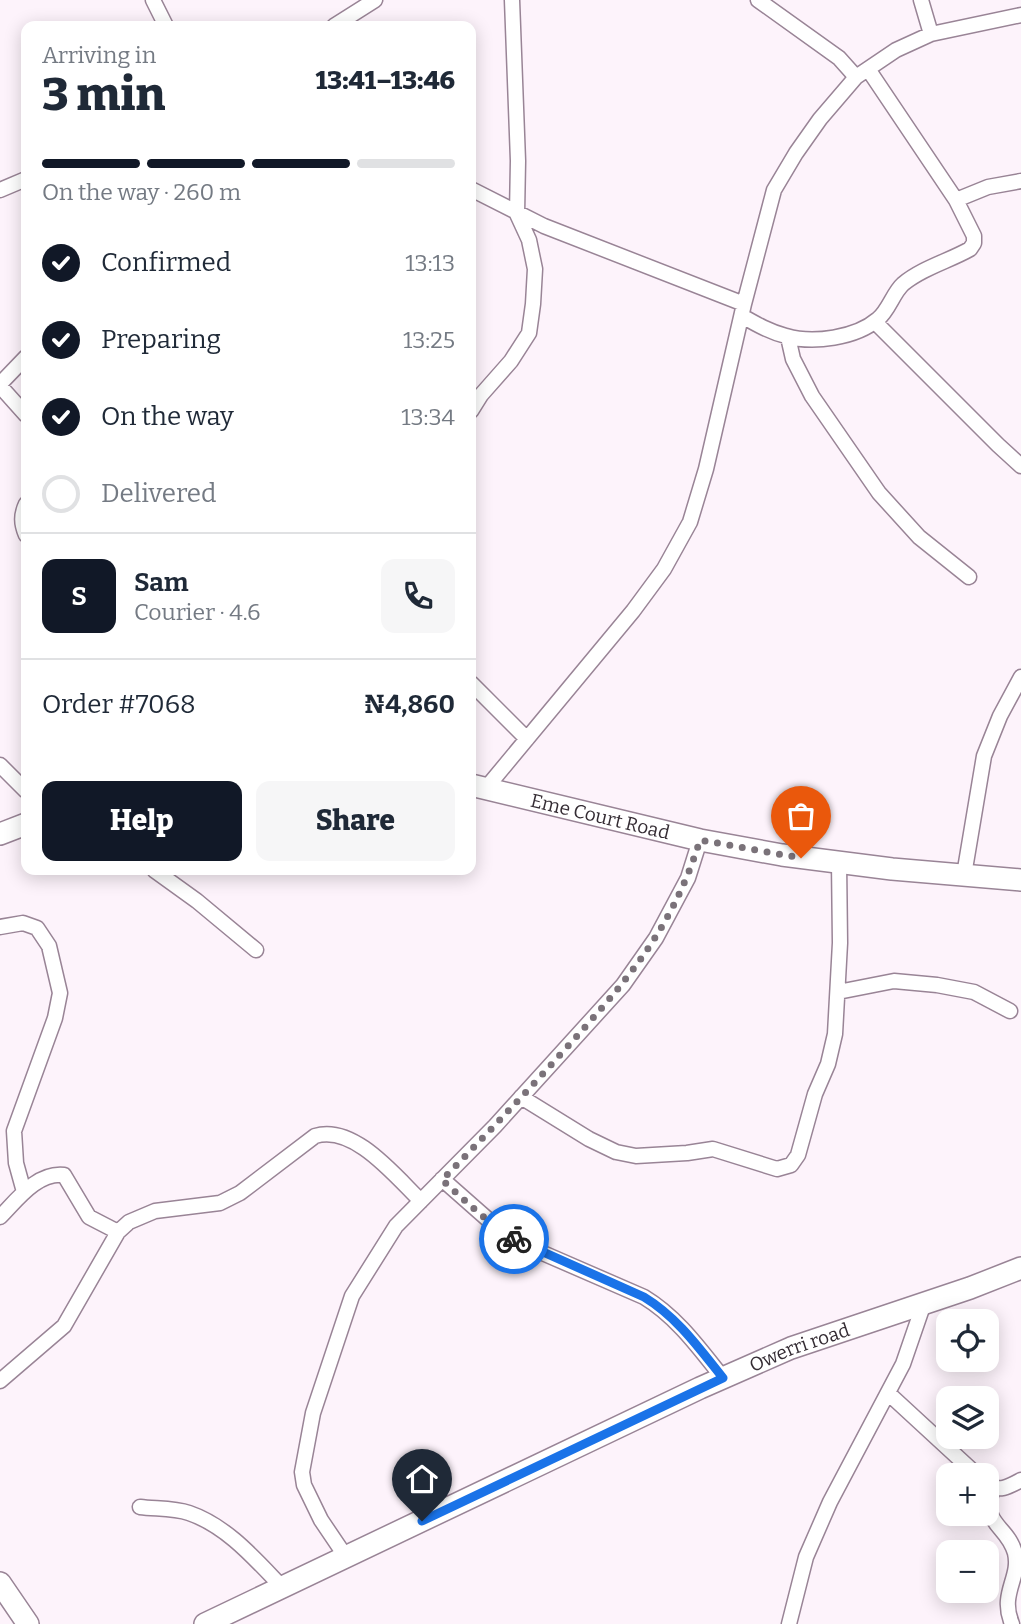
<!DOCTYPE html>
<html lang="en">
<head>
<meta charset="utf-8">
<style>
  :root { --surface:#fff; --page:#f6f6f7; --text:#1f2937; --muted:#747a83; --line:#e0e1e3; --accent:#111827 }
  body { margin:0; font-family:Bitter,serif; background:var(--page); color:var(--text); height:100vh; display:flex; flex-direction:column; font-size:26px; white-space:nowrap }
  * { box-sizing:border-box; margin:0 }
  p { font-size:23px; color:var(--muted) }
  .icon { flex:none; width:38px; height:38px; fill:none; stroke:currentColor; stroke-width:2; stroke-linecap:round; stroke-linejoin:round }
  .map { position:relative; flex:1; overflow:hidden }
  .drawer { position:absolute; left:21px; top:21px; width:455px; height:854px; display:flex; flex-direction:column; background:var(--surface); border-radius:14px; box-shadow:0 4px 18px #0003 }
  .drawer>* { flex:none }
  .controls { position:absolute; left:936px; top:1309px; display:grid; gap:14px }
  .controls a { display:grid; place-items:center; width:63px; height:63px; border-radius:14px; background:var(--surface); box-shadow:0 4px 18px #0003; font-size:35px }
  .pin { position:absolute; display:grid; place-items:center; width:60px; height:60px; color:#fff; margin:-72px -30px; border-radius:50% 50% 50% 0; rotate:-45deg; box-shadow:0 0 7px #0007 }
  .pin .icon { rotate:45deg }
  .courier { position:absolute; display:grid; place-items:center; width:70px; height:70px; margin:-35px; border:5px solid #1a73e8; border-radius:50%; background:#fff; color:#222; box-shadow:0 2px 9px #0007 }
  .summary em { font-style:normal; font-weight:800 }
  .summary div { display:flex; flex-direction:column-reverse }
  .summary { display:flex; align-items:center; justify-content:space-between; height:119px; padding:0 21px }
  h1 { font-size:46px; font-weight:800; line-height:52px }
  .bar { display:grid; grid-template-columns:repeat(4,1fr); gap:10px 7px; align-content:center; height:84px; padding:0 21px }
  .bar i { height:9px; border-radius:5px; background:var(--line) }
  .bar .active { background:var(--accent) }
  .bar p { grid-column:span 4 }
  .line { display:flex; align-items:center; gap:18px; padding:0 21px; border-top:2px solid var(--line) }
  .line div { flex:1 }
  .round { display:grid; place-items:center; flex:none; width:74px; height:74px; border-radius:14px; background:var(--page) }
  ol { padding:0 21px; list-style:none }
  li { display:flex; align-items:center; gap:21px; height:77px }
  li p { margin-inline-start:auto }
  li .icon { padding:7px; border-radius:50%; background:var(--accent); color:#fff; stroke-width:4 }
  li:last-child { color:var(--muted) }
  li i { width:38px; height:38px; border:4px solid var(--line); border-radius:50% }
  .action { display:flex; gap:14px; margin-top:auto; padding:14px 21px }
  .action a { flex:1; height:80px; border-radius:14px; background:var(--accent); color:#fff; font-size:28px; font-weight:800; line-height:80px; text-align:center }
  .action a+a { background:var(--page); color:var(--text) }
  .map>svg:first-child { display:block }
</style>
</head>
<body>
<div class="map">
<svg width="1021" height="1624" viewBox="0 0 1021 1624">
  <rect width="100%" height="100%" fill="#fdf3fb"/>
  <g fill="none" stroke-linecap="round" stroke-linejoin="round">
    <defs>
      <path id="street" d="M153,0L166,26
        M758,0L839,58L856,77
        M921,0L931,34
        M334,26L375,0
        M471,189L544,226L744,304
        M0,190L26,179
        M956,200L988,187L1021,181
        M742,316C756,324 770,332 786,336C813,344 856,338 878,319C889,310 893,293 903,284C922,268 949,261 970,249L974,243V236L956,200L868,69
        M875,322L998,445L1021,466
        M788,337L793,359L812,396L879,493L919,537L969,577
        M0,384L26,357
        M0,386L26,415
        M471,411L481,395L511,361L529,333L533,304L535,269L529,240L517,214L518,161L512,0
        M26,504C21,515 21,523 26,535
        M471,683L527,739
        M0,765L26,791
        M487,787L633,611L664,569L690,522L706,469L744,304L774,190L796,153L820,119L856,77L896,50L931,34L1021,15
        M154,870L197,901L256,950
        M964,875L984,756L1000,716L1021,677
        M0,927L23,923L37,928L49,946L60,993L55,1018L14,1131L16,1163L24,1192
        M838,992L894,981L937,985L974,992L1010,1011
        M521,1097L589,1139L616,1152L636,1156L687,1153L713,1149L777,1169L791,1165L798,1155L815,1094L828,1064L835,1034L840,943L839,862
        M442,1179L501,1231L522,1244L644,1297C677,1317 699,1348 723,1378
        M0,1217C17,1200 37,1172 64,1175L89,1217L118,1232
        M0,1381L64,1326L118,1232L129,1222L155,1211L220,1203L240,1193L315,1136C354,1124 395,1176 421,1201
        M888,1393L977,1475
        M988,1484C999,1493 1010,1486 1021,1480
        M993,1489C980,1525 1007,1524 1015,1553C1021,1578 999,1593 1012,1624
        M140,1507C155,1509 174,1508 189,1513C227,1526 255,1559 282,1587
        M346,1557L321,1520L304,1485L302,1472L313,1413L352,1296L396,1226L495,1126L623,985L656,938L688,878L700,840
        M789,1624L806,1557L830,1502L903,1364L924,1303"/>
      <g id="secondary">
        <path id="s1" d="M471,785L700,840L782,855L892,869L1021,880"/>
        <path d="M0,834L26,824"/>
        <path d="M0,1583L28,1624"/>
        <path id="s2" d="M205,1624L700,1388L791,1348L970,1288L1021,1268"/>
      </g>
    </defs>
    <use href="#street" stroke="#998496" stroke-width="17"/>
    <use href="#secondary" stroke="#998496" stroke-width="24"/>
    <use href="#street" stroke="#fff" stroke-width="14"/>
    <use href="#secondary" stroke="#fff" stroke-width="21"/>
  </g>
  <g fill="none" stroke-linecap="round" stroke-linejoin="round">
    <path stroke="#7a7279" stroke-width="7" stroke-dasharray="0 12.6" d="M514,1239L481,1215L442,1180C482,1139 521,1098 559,1056C623,985 671,933 700,840L801,858"/>
    <path stroke="#1a73e8" stroke-width="9" d="M422,1521L723,1378C699,1348 677,1317 644,1297L514,1239"/>
  </g>
  <g text-anchor="middle" stroke-width="6" stroke-linejoin="round" paint-order="stroke">
    <g font-size="19" fill="#342c33" stroke="#fff">
      <text dy="7" stroke="none"><textPath href="#s1" startOffset="133">Eme Court Road</textPath></text>
      <text dy="7" stroke="none"><textPath href="#s2" startOffset="656">Owerri road</textPath></text>
    </g>
  </g>
</svg>
<div class="controls">
<a><svg class="icon" aria-label="locate" viewBox="0 0 24 24"><circle cx="12" cy="12" r="6"/><path d="M12 2v4M12 18v4M2 12h4M18 12h4"/></svg></a>
<a><svg class="icon" aria-label="layers" viewBox="0 0 24 24"><path d="M12 4l9 5-9 5-9-5zM3 14l9 5 9-5"/></svg></a>
<a>+</a>
<a>−</a>
</div>
<div class="pin" style="left:801px;top:858px;background:#ea580c"><svg class="icon" aria-label="bag" viewBox="0 0 24 24"><path d="M5 8h14l-1 12H6zM9 8a3 3 0 0 1 6 0"/></svg></div>
<div class="pin" style="left:422px;top:1521px;background:#1f2937"><svg class="icon" aria-label="home" viewBox="0 0 24 24"><path d="M3 11l9-7 9 7M6 9v11h12V9"/></svg></div>
<div class="courier" style="left:514px;top:1239px"><svg class="icon" aria-label="bike" viewBox="0 0 24 24"><circle cx="6" cy="16" r="4"/><circle cx="18" cy="16" r="4"/><path d="M6 16l4-8h5l3 8M10 8l3 8H6M13 5h3"/></svg></div>
<section class="drawer">
<div class="summary"><div><h1>3 min</h1><p>Arriving in</p></div><em>13:41–13:46</em></div>
<div class="bar"><i class="active"></i><i class="active"></i><i class="active"></i><i></i><p>On the way · 260 m</p></div>
<ol>
<li><svg class="icon" aria-label="check" viewBox="0 0 24 24"><path d="M5 12l5 5 9-10"/></svg>Confirmed<p>13:13</p></li>
<li><svg class="icon" aria-label="check" viewBox="0 0 24 24"><path d="M5 12l5 5 9-10"/></svg>Preparing<p>13:25</p></li>
<li><svg class="icon" aria-label="check" viewBox="0 0 24 24"><path d="M5 12l5 5 9-10"/></svg>On the way<p>13:34</p></li>
<li><i></i>Delivered</li>
</ol>
<div class="line" style="height:126px"><b class="round" style="background:var(--accent);color:#fff">S</b><div><b>Sam</b><p>Courier · 4.6</p></div><a class="round"><svg class="icon" aria-label="phone" viewBox="0 0 24 24"><path d="M5 4h4l2 5-3 2q2 4 5 5l2-3 5 2v4C11 20 4 13 5 4z"/></svg></a></div>
<div class="line" style="height:91px"><div>Order #7068</div><b>₦4,860</b></div>
<div class="action"><a>Help</a><a>Share</a></div>
</section>
</div>
</body>
</html>
